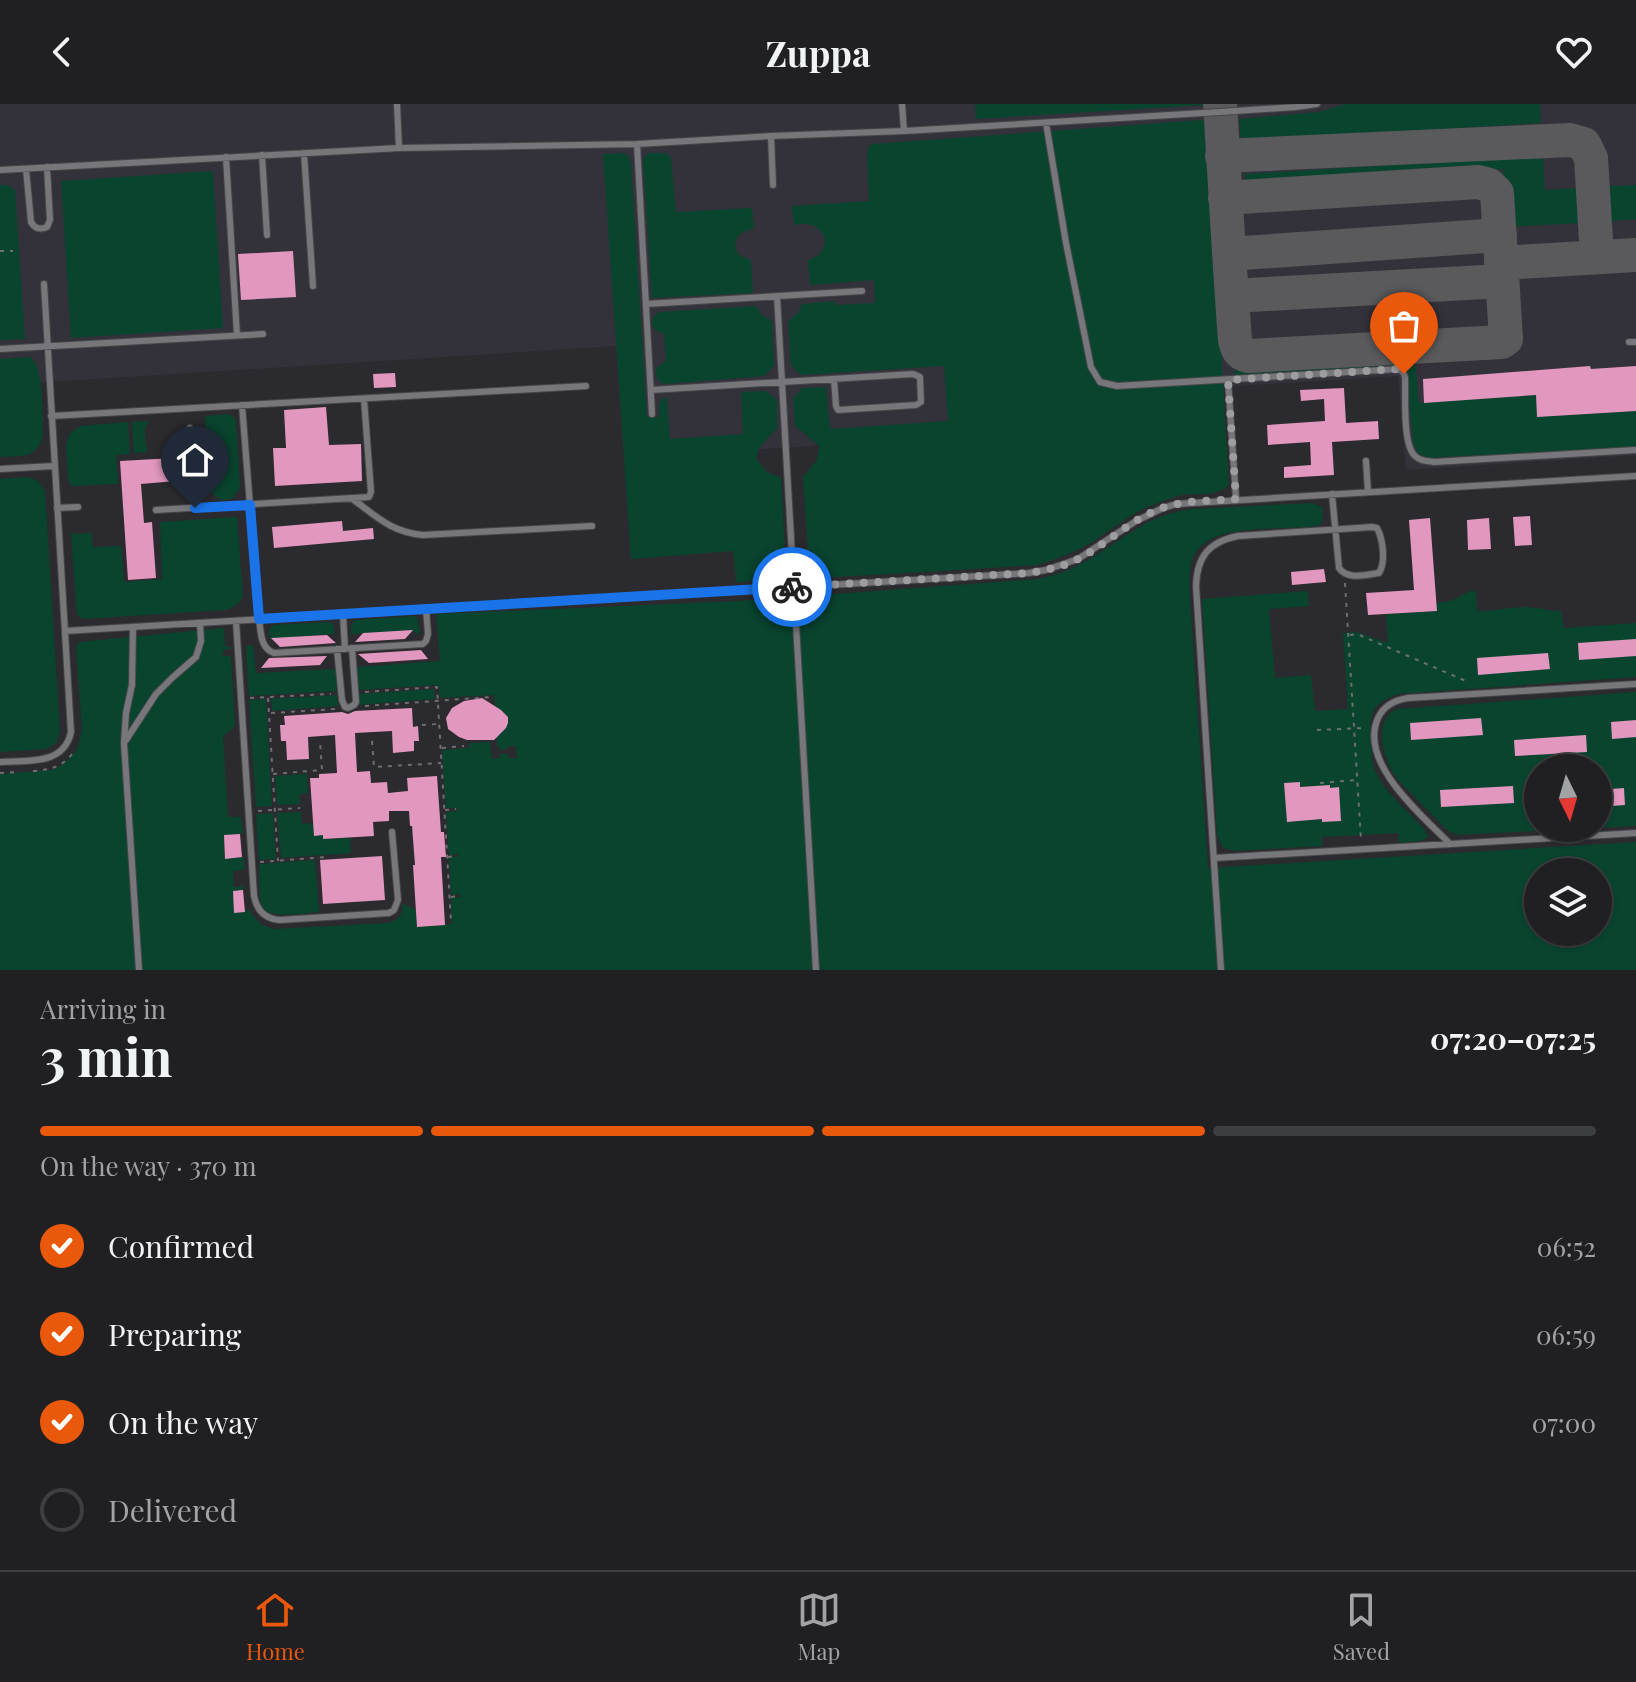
<!DOCTYPE html>
<html lang="en">
<head>
<meta charset="utf-8">
<style>
  :root { --surface:#202022; --page:#28282a; --text:#f1f3f6; --muted:#a2a3a5; --line:#3d3e40; --accent:#ea580c }
  body { margin:0; font-family:"Playfair Display",serif; background:var(--page); color:var(--text); height:100vh; display:flex; flex-direction:column; font-size:30px; white-space:nowrap }
  * { box-sizing:border-box; margin:0 }
  p { font-size:26px; color:var(--muted) }
  .icon { flex:none; width:44px; height:44px; fill:none; stroke:currentColor; stroke-width:2; stroke-linecap:round; stroke-linejoin:round }
  .map { position:relative; height:866px; overflow:hidden }
  .drawer { display:flex; flex-direction:column; background:var(--surface); flex:1 }
  .drawer>* { flex:none }
  .needle { width:52px; rotate:175deg }
  .buttons { position:absolute; left:1524px; top:650px; display:grid; gap:16px }
  .buttons a { display:grid; place-items:center; width:88px; height:88px; border-radius:50%; background:var(--surface); box-shadow:0 2px 6px #0004,0 0 0 2px var(--line); font-size:40px }
  .pin { position:absolute; display:grid; place-items:center; width:68px; height:68px; color:#fff; margin:-82px -34px; border-radius:50% 50% 50% 0; rotate:-45deg; box-shadow:0 0 8px #0007 }
  .pin .icon { rotate:45deg }
  .courier { position:absolute; display:grid; place-items:center; width:80px; height:80px; margin:-40px; border:6px solid #1a73e8; border-radius:50%; background:#fff; color:#222; box-shadow:0 2px 10px #0007 }
  .overview em { font-style:normal; font-weight:700 }
  .overview div { display:flex; flex-direction:column-reverse }
  .overview { display:flex; align-items:center; justify-content:space-between; height:136px; padding:0 40px }
  h1 { font-size:52px; font-weight:700; line-height:60px }
  .bar { display:grid; grid-template-columns:repeat(4,1fr); gap:12px 8px; align-content:center; height:96px; padding:0 40px }
  .bar i { height:10px; border-radius:6px; background:var(--line) }
  .bar .current { background:var(--accent) }
  .bar p { grid-column:span 4 }
  ol { padding:0 40px; list-style:none }
  li { display:flex; align-items:center; gap:24px; height:88px }
  li p { margin-inline-start:auto }
  li .icon { padding:8px; border-radius:50%; background:var(--accent); color:#fff; stroke-width:4 }
  li:last-child { color:var(--muted) }
  li i { width:44px; height:44px; border:4px solid var(--line); border-radius:50% }
  header { display:flex; justify-content:space-between; align-items:center; height:104px; padding:0 40px; background:var(--surface); font-size:36px; font-weight:700 }
  .tabs { display:flex; justify-content:space-around; align-items:center; height:112px; border-top:2px solid var(--line); background:var(--surface); font-size:22px; color:var(--muted) }
  .tabs a { display:grid; justify-items:center; gap:4px }
  .tabs .current { color:var(--accent) }
  .map>svg:first-child { display:block }
</style>
</head>
<body>
<header><svg class="icon" aria-label="back" viewBox="0 0 24 24"><path d="M15 5l-7 7 7 7"/></svg>Zuppa<svg class="icon" aria-label="heart" viewBox="0 0 24 24"><path d="M12 20l-8-8c-3-5 5-10 8-4 3-6 11-1 8 4z"/></svg></header>
<div class="map">
<svg width="1636" height="866" viewBox="0 0 1636 866">
  <rect width="100%" height="100%" fill="#2b2a2e"/>
  <path fill="#33323b" d="M0,0H1636V351L1406,366L1398,272L948,300L949,333L624,354L616,242L0,281Z"/>
  <path fill="#09442f" fill-rule="evenodd" d="M975,0H1206V1L976,15Z
    M1345,0H1540L1541,19L1241,37L1239,15L1319,8Z
    M1202,16L1208,21L1229,381C1218,393 1197,389 1182,391C1174,393 1166,396 1158,399C1132,407 1112,426 1089,440C1072,449 1055,456 1037,461L820,474L813,472L809,464L803,373C812,360 819,360 819,342L795,322L793,295L799,288L801,284L826,283L830,325L948,317L944,262L801,271L791,261L788,217L798,209L802,200L835,197L836,201L875,199L874,176L810,181L808,156C826,151 832,132 814,122C808,119 801,120 794,121L792,102L869,97L867,49L869,42L872,40Z
    M623,49L629,52L631,58L647,313H659C659,305 657,295 667,293L670,335L743,330L741,288L766,287L777,296V324L758,345L757,356L767,368L781,374L786,466L785,470L774,476L736,478L733,447L631,455L603,50Z
    M649,49H665L671,53L676,108L752,104L754,124C739,128 730,137 739,151L751,156L753,189L652,194L643,56L646,51Z
    M1543,52L1545,86L1579,84L1581,119L1507,123L1503,65L1245,82V70Z
    M213,67L223,224L71,234L61,77Z
    M0,81H8L15,86L25,235L0,236Z
    M1636,81V115L1611,117L1609,82Z
    M756,202L762,211L772,217L774,262L764,272L665,280C657,278 654,271 657,263L666,257L664,230L655,226L652,220L653,213L659,208Z
    M31,253C45,268 42,311 43,332C37,355 20,352 0,353V255Z
    M1415,256L1419,299L1536,291L1538,313L1636,307V343L1426,354L1418,349L1413,340L1407,270L1404,264L1397,263L1235,273L1234,266Z
    M229,310L233,312L236,316L240,384L233,394C221,399 213,394 209,382L205,312Z
    M151,317C141,322 146,338 147,348L134,349L132,318Z
    M128,318L130,350L116,351L118,380L71,382L68,375L66,340L70,329L80,322Z
    M28,373L38,377L45,387L60,628L56,639L47,645L0,648V375Z
    M1312,399L1322,403L1323,415L1320,421C1286,429 1204,414 1192,457C1188,469 1190,483 1190,495L1208,764L1636,738V866H0V670L52,666L62,661L77,646L82,626L76,543L79,538L224,524L225,542L230,543V545L223,546V552H231L235,622L223,632L228,713H241L243,729L224,731L225,754L244,753L245,765L233,767L234,783L243,782V786L233,787L235,809L244,808L245,806H248L262,821L273,825L387,819C398,817 404,811 402,799L416,806L417,823L452,820L451,794L461,793L460,790L451,791L449,754L459,752L458,750L449,751L446,708L457,707V704H446L442,646L469,644V639L490,638L492,655L500,654V650H507L508,654H517L516,642L507,643V645L500,646V643H497V632C504,626 509,623 508,613L495,602L494,591L440,594L438,581L358,586L357,563L440,557L436,510L737,497L1038,475C1081,467 1107,442 1143,421C1158,412 1175,408 1191,405ZM1538,768H1598V828H1538Z
    M237,413L243,492C239,500 233,504 225,506L83,515L77,511L71,430L92,429L93,443L121,442L124,478L162,475L160,418Z
    M1472,486L1476,488L1477,505L1479,507C1495,507 1511,503 1527,503C1539,503 1549,508 1561,507L1564,524L1636,519V573L1399,590C1371,599 1369,610 1371,637C1372,648 1371,659 1376,669C1384,687 1411,711 1425,726L1428,733L1420,737L1399,739L1398,729L1322,733V742L1234,747L1222,743L1217,730L1202,495L1308,487L1309,502L1269,505L1275,574L1311,571L1315,607L1348,605L1343,529L1357,528L1388,539L1386,510L1436,507V499L1451,497Z
    M414,512L418,515L420,531L411,526L351,530V521L355,516Z
    M330,518L334,522V530L270,535L269,525L273,521Z
    M253,541L256,569L335,565L337,587L249,592L246,542Z
    M434,585L435,595L358,601V590Z
    M1636,588V722L1457,731L1447,726L1397,675C1384,658 1371,616 1397,605ZM1538,664H1598V724H1538Z
    M337,591L338,602L272,607L271,595Z
    M266,595L272,702L256,703L249,596Z
    M307,670L308,689L300,690V700L277,701L275,672Z
    M301,708L302,720L313,719L314,732L323,731V735L350,734L351,749L281,754L277,709Z
    M273,709L276,755L259,756L256,710Z
    M315,756L319,808C307,809 271,815 263,804C258,796 260,770 259,760Z"/>
  <g fill="none" stroke-linecap="round" stroke-linejoin="round">
    <path stroke="#5a595c" stroke-width="34" d="M1220,0C1225,79 1229,158 1235,236C1237,245 1239,250 1248,252L1502,238L1506,235L1497,89L1489,81L1478,78L1225,94
      M1222,52L1570,36L1584,40L1591,54L1597,153
      M1229,150L1500,131
      M1501,159L1636,151
      M1232,192L1502,177"/>
  </g>
  <path fill="#e297be" d="M293,147L296,193L241,196L238,150Z
    M1590,262L1591,265L1636,262V307L1537,313L1536,291L1424,299L1423,275Z
    M395,269L396,283L374,284L373,270Z
    M1344,284L1346,319L1378,317L1379,335L1332,338L1334,371L1284,374V363L1311,361L1310,338L1268,341L1267,321L1325,317L1324,295L1301,297L1300,286Z
    M326,303L329,341L361,340L362,377L275,382L273,344H286L284,306Z
    M174,354L176,377L141,380L144,419L152,418L156,474L128,476L120,357Z
    M1530,412L1532,441L1515,442L1513,413Z
    M1430,414L1437,507L1368,511L1366,489L1414,486L1409,416Z
    M1489,414L1491,445L1468,446L1467,416Z
    M342,417L343,427L373,424L374,435L274,444L272,423Z
    M1324,465L1326,478L1292,481L1291,468Z
    M413,526L405,535L355,538L363,529Z
    M327,531L336,539L280,543L271,534Z
    M1636,535V552L1579,556L1578,539Z
    M421,546L428,555L369,559L358,550Z
    M1548,549L1550,565L1478,571L1477,554Z
    M327,552L320,561L261,564L269,554Z
    M482,594L501,606L508,613V619L506,624L494,636H467L459,633L448,625L446,614L452,604L464,597Z
    M412,604L413,623L418,622L419,637H414V647L393,649L392,627L355,629L357,668L370,667L371,679L387,678L388,689L408,687L407,674L437,672L441,728H444L446,753H441L445,821L417,823L413,761H415L412,722H410L409,707H389V717L373,718L374,732L323,735V731L314,732L310,674H319V670L337,669L335,631L308,633L309,655L287,656L286,637H281L280,621H285L284,612L342,608L348,610L355,607Z
    M1481,614L1483,631L1411,636L1410,619Z
    M1636,616V633L1612,635L1611,618Z
    M1586,631L1587,648L1515,652L1514,636Z
    M1300,678V683L1330,681V684L1339,683L1341,717L1322,718V715L1287,718L1284,679Z
    M1513,682L1514,699L1441,703L1440,686Z
    M1624,684L1625,701L1598,703V686Z
    M240,730L242,753L225,755L224,731Z
    M382,752L385,796L323,800L320,756Z
    M242,786H243L245,808L234,809L233,787Z"/>
  <g fill="none" stroke-linecap="round" stroke-linejoin="round">
    <defs>
      <path id="service" d="M397,0L399,44
        M902,0L904,27
        M1046,19L1066,139L1091,263L1100,278L1117,282L1398,265L1403,268L1405,273C1406,291 1402,340 1415,352C1420,357 1427,357 1434,358L1636,346
        M771,32L773,81
        M637,40L652,310
        M304,49L313,182
        M262,51L267,131
        M226,53L237,231
        M26,65L31,118C35,125 40,126 47,123L50,116L47,63
        M0,66L399,44L637,40L771,32L904,27L1220,8L1296,3L1317,0
        M777,192L816,866
        M646,200L862,187
        M1629,238H1636
        M0,245L263,230
        M1228,276L1236,395
        M651,286L913,270L920,273L921,298L916,301L838,306L836,302L834,275
        M242,301L259,515C261,528 260,544 274,549L423,540L426,537L428,530L426,504
        M51,312L586,282
        M190,324L195,404
        M1366,357L1368,388
        M0,365L54,362
        M354,396C378,414 392,428 423,431L592,422
        M57,404L78,403
        M156,406L369,393L371,388L364,295
        M343,510L345,545
        M236,517L254,792C257,807 265,815 280,816L389,809L394,806L398,796L392,728
        M133,523L132,581L126,609L124,639L139,866
        M65,527L1029,469L1046,466L1078,455L1136,417L1163,404L1176,400L1636,372
        M337,545L342,596L345,603L348,604L354,601L356,598L352,544
        M126,636L156,590L172,574L196,553L201,537L200,519
        M0,658C27,656 64,662 71,628L44,180
        M1450,740C1422,711 1358,659 1378,614C1384,601 1395,596 1408,594L1636,580
        M1214,754L1636,729
        M1221,866L1196,482C1197,452 1209,438 1238,432L1372,423L1377,424C1383,435 1386,458 1379,469C1366,471 1347,476 1339,464L1332,390"/>
    </defs>
    <use href="#service" stroke="#474749" stroke-width="8"/>
    <path stroke="#6f6e71" stroke-width="2" stroke-dasharray="4 6" stroke-linecap="butt" d="M0,147H13
      M1345,479L1361,736
      M1350,531L1357,530L1466,577L1467,581
      M365,588L437,583L451,818
      M250,594L331,590
      M268,594L278,757
      M365,602L491,593
      M271,609L336,605
      M422,621L438,620
      M1317,626L1364,624
      M372,637L374,663L441,659
      M442,644L464,642
      M33,667C50,666 62,663 73,649
      M0,669L19,668
      M273,670L322,666L320,637
      M1320,679L1356,676
      M445,706L456,705
      M258,707L300,704
      M448,753L458,752
      M260,758L327,753
      M451,793L460,792"/>
    <use href="#service" stroke="#77767b" stroke-width="6"/>
  </g>
  <g fill="none" stroke-linecap="round" stroke-linejoin="round">
    <path stroke="#9d9c9f" stroke-width="8" stroke-dasharray="0 14.4" d="M792,483L1029,469C1048,466 1066,462 1082,453C1110,437 1132,415 1162,404C1185,396 1212,397 1236,395L1228,276L1398,265L1404,270"/>
    <path stroke="#1a73e8" stroke-width="10" d="M195,404L250,401L259,515L792,483"/>
  </g>
</svg>
<div class="buttons">
<a><svg class="needle" viewBox="-14 -14 28 28"><path d="M0-13l5 13h-10z" fill="#e53935"/><path d="M0 13l5-13h-10z" fill="#a2a3a5"/></svg></a>
<a><svg class="icon" aria-label="layers" viewBox="0 0 24 24"><path d="M12 4l9 5-9 5-9-5zM3 14l9 5 9-5"/></svg></a>
</div>
<div class="pin" style="left:1404px;top:270px;background:#ea580c"><svg class="icon" aria-label="bag" viewBox="0 0 24 24"><path d="M5 8h14l-1 12H6zM9 8a3 3 0 0 1 6 0"/></svg></div>
<div class="pin" style="left:195px;top:404px;background:#1f2937"><svg class="icon" aria-label="home" viewBox="0 0 24 24"><path d="M3 11l9-7 9 7M6 9v11h12V9"/></svg></div>
<div class="courier" style="left:792px;top:483px"><svg class="icon" aria-label="bike" viewBox="0 0 24 24"><circle cx="6" cy="16" r="4"/><circle cx="18" cy="16" r="4"/><path d="M6 16l4-8h5l3 8M10 8l3 8H6M13 5h3"/></svg></div>
</div>
<section class="drawer">
<div class="overview"><div><h1>3 min</h1><p>Arriving in</p></div><em>07:20–07:25</em></div>
<div class="bar"><i class="current"></i><i class="current"></i><i class="current"></i><i></i><p>On the way · 370 m</p></div>
<ol>
<li><svg class="icon" aria-label="check" viewBox="0 0 24 24"><path d="M5 12l5 5 9-10"/></svg>Confirmed<p>06:52</p></li>
<li><svg class="icon" aria-label="check" viewBox="0 0 24 24"><path d="M5 12l5 5 9-10"/></svg>Preparing<p>06:59</p></li>
<li><svg class="icon" aria-label="check" viewBox="0 0 24 24"><path d="M5 12l5 5 9-10"/></svg>On the way<p>07:00</p></li>
<li><i></i>Delivered</li>
</ol>
</section>
<nav class="tabs">
<a class="current"><svg class="icon" aria-label="home" viewBox="0 0 24 24"><path d="M3 11l9-7 9 7M6 9v11h12V9"/></svg>Home</a>
<a><svg class="icon" aria-label="map" viewBox="0 0 24 24"><path d="M3 6l6-2 6 2 6-2v14l-6 2-6-2-6 2zM9 4v14M15 6v14"/></svg>Map</a>
<a><svg class="icon" aria-label="saved" viewBox="0 0 24 24"><path d="M7 4h10v16l-5-4-5 4z"/></svg>Saved</a>
</nav>
</body>
</html>
